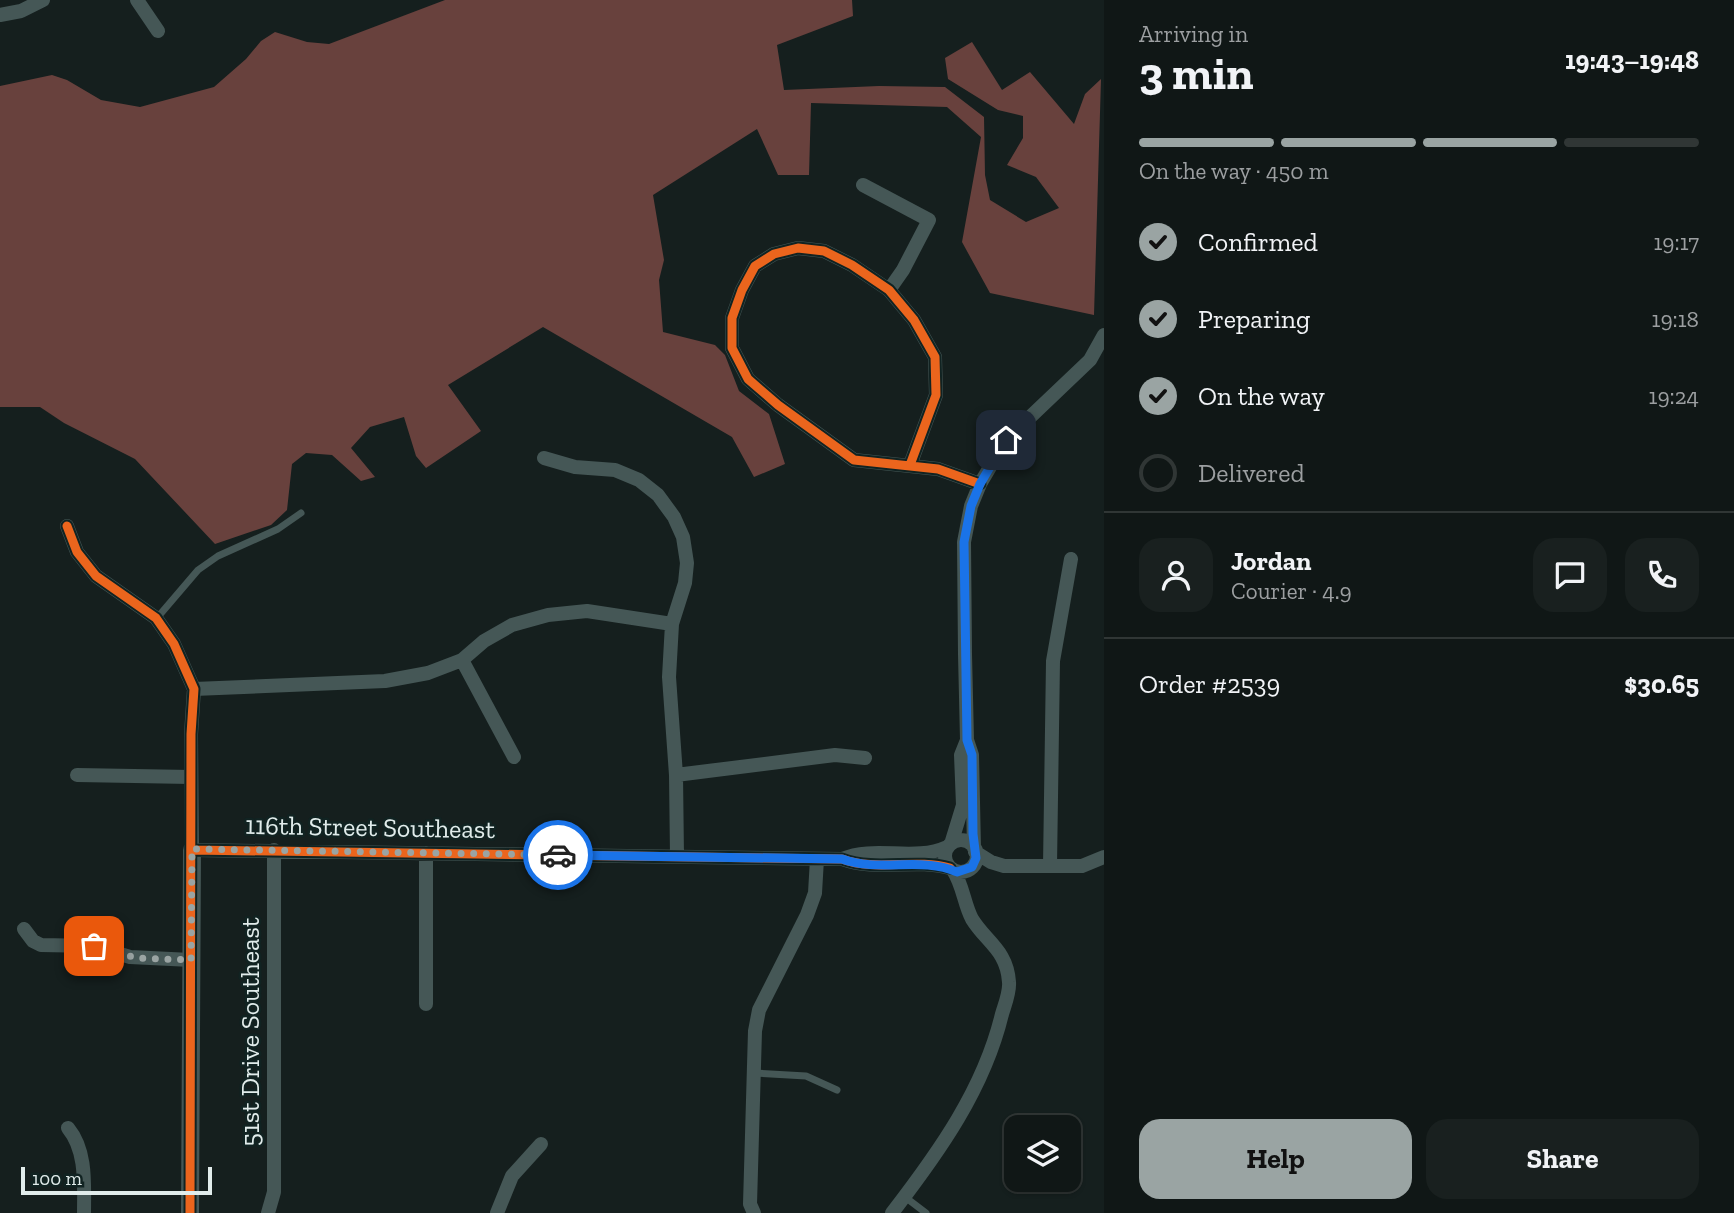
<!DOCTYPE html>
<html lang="en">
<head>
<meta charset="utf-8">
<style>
  :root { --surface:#101716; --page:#19201f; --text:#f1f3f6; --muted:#9c9fa1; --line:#303635; --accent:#9aa4a3 }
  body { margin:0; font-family:"Zilla Slab",serif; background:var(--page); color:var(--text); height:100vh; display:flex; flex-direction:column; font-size:26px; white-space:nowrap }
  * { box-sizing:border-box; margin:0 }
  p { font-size:23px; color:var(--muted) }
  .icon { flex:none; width:38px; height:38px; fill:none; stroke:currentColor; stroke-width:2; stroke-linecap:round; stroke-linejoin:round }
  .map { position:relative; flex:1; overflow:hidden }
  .drawer { display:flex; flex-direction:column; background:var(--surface); width:630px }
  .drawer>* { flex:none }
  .controls { position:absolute; left:1004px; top:1115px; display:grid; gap:14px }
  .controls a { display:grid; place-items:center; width:77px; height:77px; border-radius:14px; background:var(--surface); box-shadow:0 2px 5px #0004,0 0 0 2px var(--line); font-size:35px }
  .scale { position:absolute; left:21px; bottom:18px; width:191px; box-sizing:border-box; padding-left:7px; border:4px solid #e1eceb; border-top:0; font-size:19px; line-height:24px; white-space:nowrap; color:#e1eceb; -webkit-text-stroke:5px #112322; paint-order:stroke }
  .pin { position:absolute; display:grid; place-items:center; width:60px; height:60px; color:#fff; margin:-30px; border-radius:14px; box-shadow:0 4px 10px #0006 }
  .courier { position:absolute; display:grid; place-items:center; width:70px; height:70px; margin:-35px; border:5px solid #1a73e8; border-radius:50%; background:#fff; color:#222; box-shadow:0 2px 9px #0007 }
  .summary em { font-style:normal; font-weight:800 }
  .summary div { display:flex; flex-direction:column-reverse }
  .summary { display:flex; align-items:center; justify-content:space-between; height:119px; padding:0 35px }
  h1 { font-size:46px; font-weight:800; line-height:52px }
  .bar { display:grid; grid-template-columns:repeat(4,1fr); gap:10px 7px; align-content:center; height:84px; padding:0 35px }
  .bar i { height:9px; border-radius:5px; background:var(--line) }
  .bar .selected { background:var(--accent) }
  .bar p { grid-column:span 4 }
  .line { display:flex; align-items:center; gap:18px; padding:0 35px; border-top:2px solid var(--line) }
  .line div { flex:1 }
  .round { display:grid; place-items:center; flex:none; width:74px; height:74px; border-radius:21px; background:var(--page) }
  ol { padding:0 35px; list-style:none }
  li { display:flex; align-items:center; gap:21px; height:77px }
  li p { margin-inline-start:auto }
  li .icon { padding:7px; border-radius:50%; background:var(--accent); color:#111; stroke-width:4 }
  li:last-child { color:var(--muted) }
  li i { width:38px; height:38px; border:4px solid var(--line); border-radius:50% }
  .button { display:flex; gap:14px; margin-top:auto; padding:14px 35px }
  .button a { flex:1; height:80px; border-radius:21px; background:var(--accent); color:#111; font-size:28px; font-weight:800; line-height:80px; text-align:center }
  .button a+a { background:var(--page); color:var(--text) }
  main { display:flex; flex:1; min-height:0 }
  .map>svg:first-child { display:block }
</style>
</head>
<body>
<main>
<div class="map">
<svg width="1104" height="1213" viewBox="0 0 1104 1213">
  <rect width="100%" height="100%" fill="#151f1e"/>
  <path fill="#68413d" d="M445,0H852L853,16L777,45L784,90L879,86L945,87L984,117L985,175L990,200L1026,222L1059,208L1036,177L1007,165L1023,138V116L998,110L948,79L945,58L972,42L1002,90L1030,72L1074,124L1085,94L1101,79L1094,315L990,293L962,242L981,137L947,107L811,103L809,175H778L757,129L653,195L664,260L659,280L663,332L715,345L725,355L739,391L769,414L785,464L754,477L732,437L543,327L448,385L481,431L426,468L416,456L404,417L370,427L351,448L375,477L361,481L332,455L306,453L292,464L287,510L271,525L215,544L135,459L64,423L40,407H0V86L52,75L67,80L101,100L140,107L214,87L246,59L261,41L275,32L307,42L329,44Z"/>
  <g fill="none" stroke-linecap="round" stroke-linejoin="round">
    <path stroke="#455756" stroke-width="7" d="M157,618L198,570L218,556L278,529L301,513
      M754,1073L806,1076L837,1090
      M905,1197L926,1213"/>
    <path stroke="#455756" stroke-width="14" d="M137,0L158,31
      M0,15L21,11L43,0
      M863,185L929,220L903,270L889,290
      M544,458L575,467L615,470L639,480L658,495L674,517L683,537L687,563L685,583L672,624L669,677L676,775L677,856
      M910,465L936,395L935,357L914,320L889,290L852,265L824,251L798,248L774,254L755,266L742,290L732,318V348L748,379L778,405L854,460L938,469L980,484
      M67,526L77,552L96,576L156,618L174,644L194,689L191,734L192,850L842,859C877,872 914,858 950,868
      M462,660L514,757
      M194,689L385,681L428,673L462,660L484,641L512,625L548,615L587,611L672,624
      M77,775L191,777
      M676,775L835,755L865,758
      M945 856a16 16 0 1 1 32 0a16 16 0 1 1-32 0Z
      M951,844L963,805L961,755L967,740
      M974,848L972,755L967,740L965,654L964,542L971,506L980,484L1006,440L1090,360L1104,335
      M975,852L991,862L1004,866H1082L1104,857
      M842,859C875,845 914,862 947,847
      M1050,866L1053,661L1071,559
      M24,929L33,941L41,945L94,946L130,957L191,960
      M426,1004V853
      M68,1128C87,1151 84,1185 84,1213
      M268,1213L274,1192V850
      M497,1213L512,1176L541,1144
      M754,1213L750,1204L755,1031L759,1010L807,915L815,893L817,859
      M892,1213C939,1152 984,1089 1002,1014C1005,1004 1010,992 1009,982C1007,950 986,942 972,919C964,904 963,885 953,870"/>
    <path stroke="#455756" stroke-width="18" d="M190,1213L192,850"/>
    <defs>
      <path id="cycleway" d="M910,465L936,395L935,357L914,320L889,290L852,265L824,251L798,248L774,254L755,266L742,290L732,318V348L748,379L778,405L854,460L938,469L980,484
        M67,526L77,552L96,576L156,618L174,644L194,689L191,734L190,1213
        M192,850L842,859C877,872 914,858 950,868"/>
    </defs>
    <use href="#cycleway" stroke="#112322" stroke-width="13"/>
    <use href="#cycleway" stroke="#eb651d" stroke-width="9"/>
  </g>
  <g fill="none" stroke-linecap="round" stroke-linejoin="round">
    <path stroke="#9aa4a3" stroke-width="7" stroke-dasharray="0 12.6" d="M94,946L137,958L191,960L192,849L558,855"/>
    <path stroke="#1a73e8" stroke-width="9" d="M558,855L842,859C880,873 921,856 957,872L972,867L976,858L973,834L972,755L967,740L964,542L971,506L980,484L1006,440"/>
  </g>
  <g text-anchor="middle" stroke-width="5" stroke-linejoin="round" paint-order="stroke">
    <g font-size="26" fill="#e1eceb" stroke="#112322">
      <text transform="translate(370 827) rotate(1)" y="9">116th Street Southeast</text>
      <text transform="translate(250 1032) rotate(-90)" y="9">51st Drive Southeast</text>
    </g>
  </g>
</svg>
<div class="controls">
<a><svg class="icon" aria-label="layers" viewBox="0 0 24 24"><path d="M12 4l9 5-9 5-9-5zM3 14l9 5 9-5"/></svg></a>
</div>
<div class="scale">100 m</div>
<div class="pin" style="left:94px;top:946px;background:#ea580c"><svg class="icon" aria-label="bag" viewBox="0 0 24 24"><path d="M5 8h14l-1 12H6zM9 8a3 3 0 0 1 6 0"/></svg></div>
<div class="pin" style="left:1006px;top:440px;background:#1f2937"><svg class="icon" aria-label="home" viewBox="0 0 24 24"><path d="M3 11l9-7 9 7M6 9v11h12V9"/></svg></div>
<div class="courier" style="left:558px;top:855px"><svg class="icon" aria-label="car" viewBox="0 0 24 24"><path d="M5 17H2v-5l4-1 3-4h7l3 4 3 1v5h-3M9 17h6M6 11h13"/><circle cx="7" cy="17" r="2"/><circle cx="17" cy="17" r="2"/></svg></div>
</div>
<section class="drawer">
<div class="summary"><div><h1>3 min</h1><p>Arriving in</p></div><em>19:43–19:48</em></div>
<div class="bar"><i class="selected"></i><i class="selected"></i><i class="selected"></i><i></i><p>On the way · 450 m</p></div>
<ol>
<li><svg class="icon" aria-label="check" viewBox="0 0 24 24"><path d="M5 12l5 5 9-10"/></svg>Confirmed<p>19:17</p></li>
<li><svg class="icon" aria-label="check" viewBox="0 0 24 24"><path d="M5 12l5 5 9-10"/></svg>Preparing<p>19:18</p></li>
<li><svg class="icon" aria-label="check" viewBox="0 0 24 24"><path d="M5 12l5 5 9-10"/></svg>On the way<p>19:24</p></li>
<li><i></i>Delivered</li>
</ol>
<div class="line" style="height:126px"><a class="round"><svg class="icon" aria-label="person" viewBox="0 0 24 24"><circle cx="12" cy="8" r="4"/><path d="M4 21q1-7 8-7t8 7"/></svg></a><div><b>Jordan</b><p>Courier · 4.9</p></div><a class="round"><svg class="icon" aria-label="chat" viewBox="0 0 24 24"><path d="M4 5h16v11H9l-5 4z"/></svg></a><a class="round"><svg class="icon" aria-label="phone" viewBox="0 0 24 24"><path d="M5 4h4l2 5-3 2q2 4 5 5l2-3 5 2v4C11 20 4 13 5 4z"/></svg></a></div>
<div class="line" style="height:91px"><div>Order #2539</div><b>$30.65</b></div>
<div class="button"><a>Help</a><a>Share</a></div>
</section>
</main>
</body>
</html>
